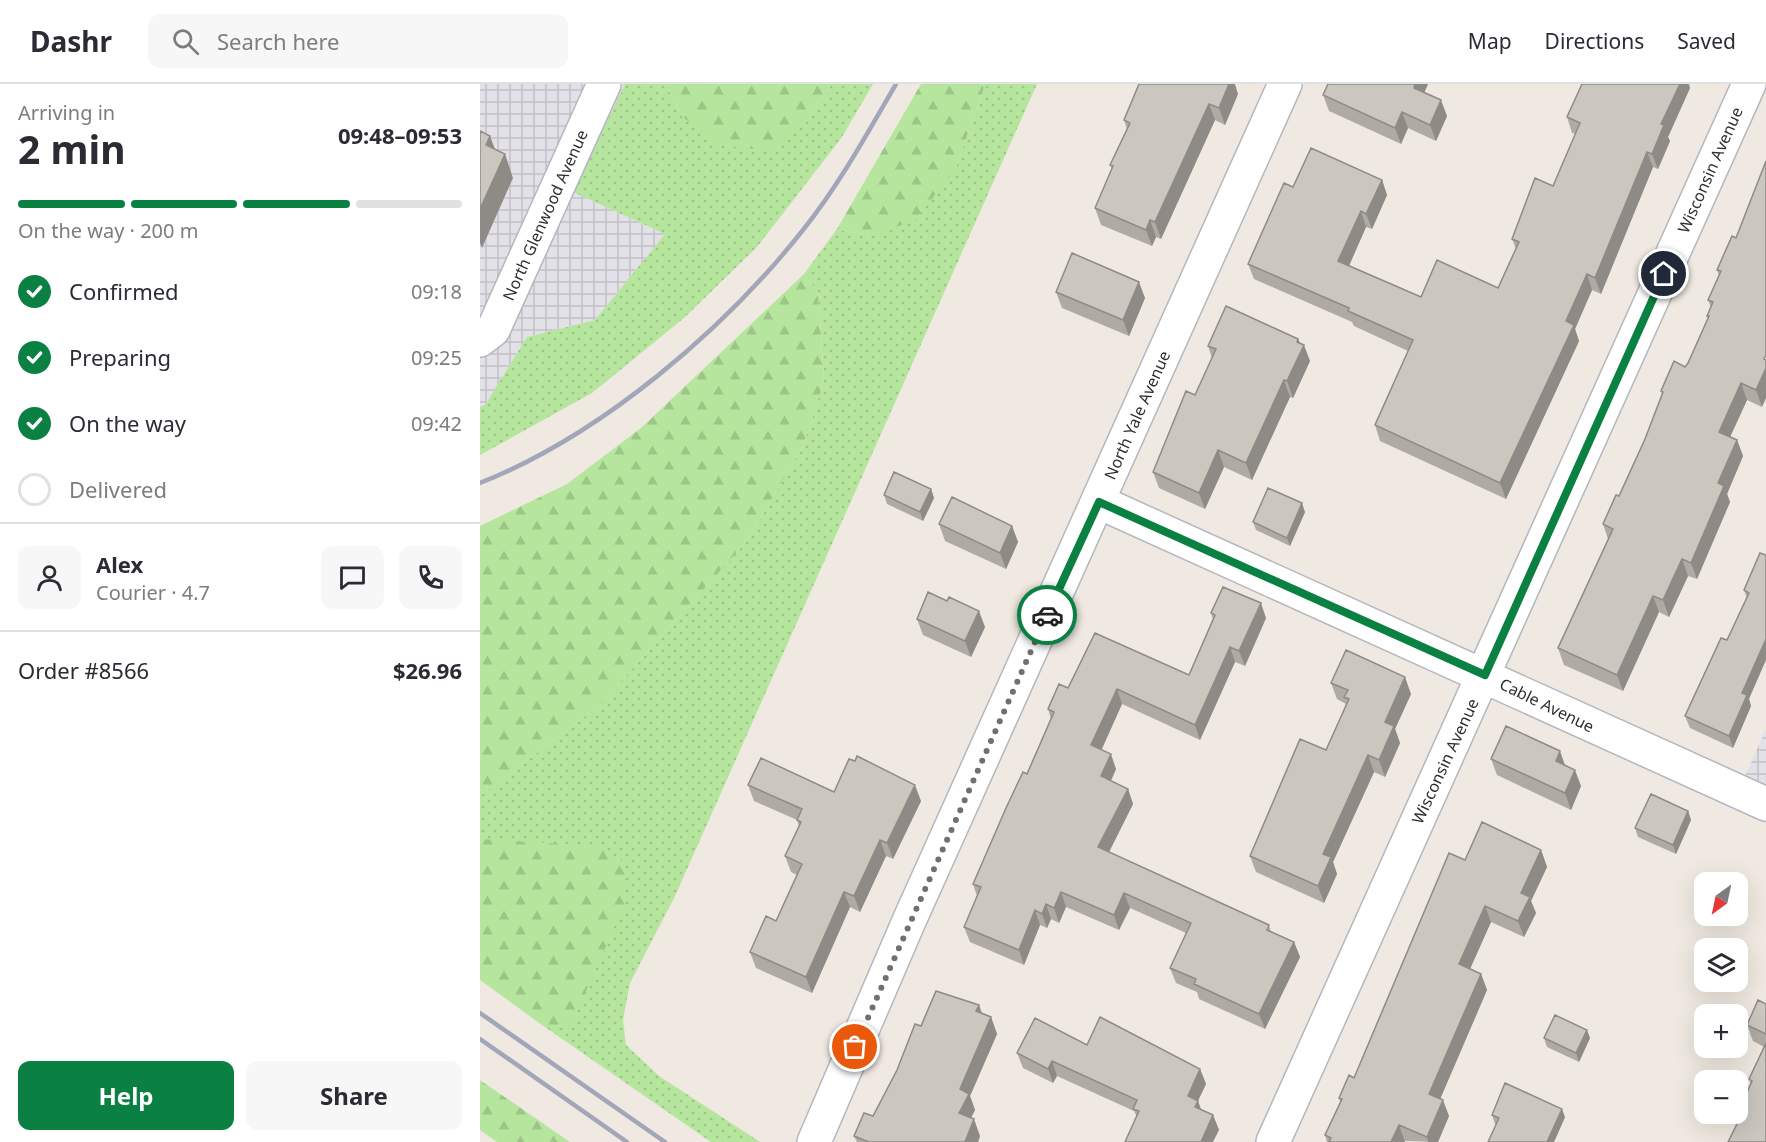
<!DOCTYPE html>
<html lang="en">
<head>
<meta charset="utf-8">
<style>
  :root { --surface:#fff; --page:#f7f7f7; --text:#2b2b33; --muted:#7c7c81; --line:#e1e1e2; --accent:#0b8043 }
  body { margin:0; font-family:"Noto Sans",sans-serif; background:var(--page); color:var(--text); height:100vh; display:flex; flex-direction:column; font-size:22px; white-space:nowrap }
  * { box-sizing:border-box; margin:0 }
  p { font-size:20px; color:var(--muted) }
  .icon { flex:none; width:33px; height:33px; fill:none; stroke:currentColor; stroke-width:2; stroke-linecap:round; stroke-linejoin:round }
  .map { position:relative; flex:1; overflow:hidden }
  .drawer { display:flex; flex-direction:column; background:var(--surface); width:480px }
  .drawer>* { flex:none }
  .needle { width:39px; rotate:213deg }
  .buttons { position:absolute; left:1214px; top:788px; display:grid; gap:12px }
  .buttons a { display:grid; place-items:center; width:54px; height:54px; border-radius:12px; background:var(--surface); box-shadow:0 6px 24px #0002; font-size:30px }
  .pin { position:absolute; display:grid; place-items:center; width:51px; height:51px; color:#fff; margin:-26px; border:3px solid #fff; border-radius:50%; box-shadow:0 2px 6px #0007 }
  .courier { position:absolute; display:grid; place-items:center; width:60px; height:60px; margin:-30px; border:4px solid #0b8043; border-radius:50%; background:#fff; color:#222; box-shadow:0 2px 8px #0007 }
  .head em { font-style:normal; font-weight:700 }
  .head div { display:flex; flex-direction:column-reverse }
  .head { display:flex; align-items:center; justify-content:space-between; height:102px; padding:0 18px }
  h1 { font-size:39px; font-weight:700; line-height:45px }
  .bar { display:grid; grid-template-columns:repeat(4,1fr); gap:9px 6px; align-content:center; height:72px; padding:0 18px }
  .bar i { height:8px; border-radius:4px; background:var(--line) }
  .bar .current { background:var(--accent) }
  .bar p { grid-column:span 4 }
  .line { display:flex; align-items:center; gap:15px; padding:0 18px; border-top:2px solid var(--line) }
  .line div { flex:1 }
  .round { display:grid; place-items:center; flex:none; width:63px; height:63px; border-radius:12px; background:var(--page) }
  ol { padding:0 18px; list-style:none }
  li { display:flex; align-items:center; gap:18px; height:66px }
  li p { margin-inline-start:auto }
  li .icon { padding:6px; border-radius:50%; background:var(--accent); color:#fff; stroke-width:4 }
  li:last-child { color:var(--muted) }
  li i { width:33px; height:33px; border:3px solid var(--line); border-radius:50% }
  .cta { display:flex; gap:12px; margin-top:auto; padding:12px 18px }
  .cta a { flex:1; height:69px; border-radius:12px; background:var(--accent); color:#fff; font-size:24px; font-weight:700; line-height:69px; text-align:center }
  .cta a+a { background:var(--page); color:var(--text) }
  header { display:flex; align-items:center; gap:36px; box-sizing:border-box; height:84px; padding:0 30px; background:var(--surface); border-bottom:2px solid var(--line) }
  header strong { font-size:28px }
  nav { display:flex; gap:33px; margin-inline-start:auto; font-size:21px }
  .search { width:420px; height:54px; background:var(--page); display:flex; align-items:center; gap:15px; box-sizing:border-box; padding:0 21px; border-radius:12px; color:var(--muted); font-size:22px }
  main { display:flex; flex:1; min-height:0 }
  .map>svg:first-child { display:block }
</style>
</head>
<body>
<header>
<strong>Dashr</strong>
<div class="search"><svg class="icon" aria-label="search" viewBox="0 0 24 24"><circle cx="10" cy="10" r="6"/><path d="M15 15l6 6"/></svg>Search here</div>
<nav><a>Map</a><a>Directions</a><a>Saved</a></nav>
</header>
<main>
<section class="drawer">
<div class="head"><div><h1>2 min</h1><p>Arriving in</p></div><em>09:48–09:53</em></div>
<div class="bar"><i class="current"></i><i class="current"></i><i class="current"></i><i></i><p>On the way · 200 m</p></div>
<ol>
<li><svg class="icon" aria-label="check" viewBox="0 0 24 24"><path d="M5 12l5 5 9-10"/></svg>Confirmed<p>09:18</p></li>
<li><svg class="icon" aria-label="check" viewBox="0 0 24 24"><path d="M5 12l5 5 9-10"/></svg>Preparing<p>09:25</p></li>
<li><svg class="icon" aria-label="check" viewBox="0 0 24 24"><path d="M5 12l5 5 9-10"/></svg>On the way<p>09:42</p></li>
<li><i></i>Delivered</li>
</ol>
<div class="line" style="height:108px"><a class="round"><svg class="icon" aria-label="person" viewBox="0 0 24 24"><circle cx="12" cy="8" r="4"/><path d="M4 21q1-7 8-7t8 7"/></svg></a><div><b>Alex</b><p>Courier · 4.7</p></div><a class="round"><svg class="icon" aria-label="chat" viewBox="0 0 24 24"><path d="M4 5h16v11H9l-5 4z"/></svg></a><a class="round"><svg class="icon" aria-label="phone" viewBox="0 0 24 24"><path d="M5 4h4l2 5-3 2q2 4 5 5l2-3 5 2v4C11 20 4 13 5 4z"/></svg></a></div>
<div class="line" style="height:78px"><div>Order #8566</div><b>$26.96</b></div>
<div class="cta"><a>Help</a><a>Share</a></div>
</section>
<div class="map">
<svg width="1286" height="1058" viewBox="0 0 1286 1058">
  <defs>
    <pattern id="industrial-grid" width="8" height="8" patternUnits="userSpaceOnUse" patternTransform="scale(1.5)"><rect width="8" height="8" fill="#e3e1e8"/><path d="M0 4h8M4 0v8" fill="none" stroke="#c3c1c7"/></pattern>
    <pattern id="grass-dots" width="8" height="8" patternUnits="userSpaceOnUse" patternTransform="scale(1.5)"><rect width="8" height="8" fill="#b6e59e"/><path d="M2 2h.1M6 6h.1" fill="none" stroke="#9dc588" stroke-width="1.8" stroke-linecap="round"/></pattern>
    <pattern id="forest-firs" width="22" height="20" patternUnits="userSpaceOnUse" patternTransform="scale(1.5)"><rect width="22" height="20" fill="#b6e59e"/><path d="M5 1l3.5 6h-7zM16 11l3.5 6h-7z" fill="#9dc588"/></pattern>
  </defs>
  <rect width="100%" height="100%" fill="#efe9e1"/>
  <path fill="url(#industrial-grid)" d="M0,0H145L93,108L185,150L115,236L47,253L5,321L0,323Z
    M1286,645V720L1258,708Z"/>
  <path fill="url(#grass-dots)" d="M145,0H185L204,34L325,39L352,0H393L362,53L277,163L204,234L112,309L0,371V323L5,321L47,253L115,236L185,150L93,108Z
    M502,0H557L195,812L150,899L143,936L146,961L179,992L280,1058H231L62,941H91L0,755V712L120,621L266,458L324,360L344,297L338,208L324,190L357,145L390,152L475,86L504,4Z"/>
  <path fill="url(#forest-firs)" d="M185,0H352L325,39L290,67L240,61L204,34Z
    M441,0H502L504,4L475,86L435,136L390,152L357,145Z
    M324,190L338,208L344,297L324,360L266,458L120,621L0,712V442L87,400L161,344Z
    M0,755L116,762L145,779V819L91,941H62L0,896Z
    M0,996L90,1058H17L0,1046Z"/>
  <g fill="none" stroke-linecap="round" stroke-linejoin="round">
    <defs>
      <path id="minor" d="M0,256L13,246L124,0
        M619,418L1286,720
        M334,1058L429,837L805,0
        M793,1058L1269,0"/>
    </defs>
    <use href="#minor" stroke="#b4b7c1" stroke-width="36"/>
    <use href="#minor" stroke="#fff" stroke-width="33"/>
    <path stroke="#a3a6b8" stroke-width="4.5" d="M0,399C121,351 243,247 323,146C359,101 387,50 416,0
      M0,929L185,1058
      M0,955L147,1058"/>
  </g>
  <path fill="#afaba4" d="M848,0H948L944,9L967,32L956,57L928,44L921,60L849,27L843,11Z
    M1210,4L1188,53L1190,57L1178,85L1173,83L1121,210L1112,206L1095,245L1099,257L1026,415L900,357L895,341L928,267L874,242L872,238L774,195L768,180L813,103L902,96L907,111L892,145L886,143L869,182L941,213L1018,204L1036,165L1032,155L1073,102L1096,50L1092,49L1087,33Z
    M758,10L745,41L735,36L681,155L676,153L672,162L621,141L615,124L632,85L630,81L647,45L644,36Z
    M1252,152L1282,323L1267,316L1250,353L1257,356L1263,372L1247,410L1250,418L1217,495L1208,492L1189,533L1179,528L1143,607L1084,581L1078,564L1128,455L1123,440L1139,412L1165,355L1182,311L1181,307L1208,279L1228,235L1227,232L1231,223L1228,216L1239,191L1237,186Z
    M576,208L665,214L649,252L582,224Z
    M818,255L830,277L813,314L810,313L772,396L744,383L725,425L679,404L673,388L715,311L732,274L728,262Z
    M451,405L454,414L443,437L407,420L404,411Z
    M825,428L810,462L776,446L773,438Z
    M459,440L532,442L538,458L526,485L465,457Z
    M1280,469L1269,615L1271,622L1253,664L1210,644L1205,632L1247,556L1267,514L1264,506Z
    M731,529L786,534L765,582L755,578L720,656L642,620L621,666L636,685L631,697L648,705L653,720L629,768L789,841L791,848L814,858L820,873L785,945L719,915L717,908L696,899L690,884L706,849L650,824L639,846L586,823L579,839L571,835L567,844L560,841L544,881L490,858L484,843L497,812L493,800L547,690L571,635L568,625L588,604L709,591L733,535Z
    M437,535L505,543L491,573L443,551Z
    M851,599L931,610L915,645L920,659L905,693L894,688L853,778L857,790L844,819L776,788L770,772L846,666L866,620L857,615Z
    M1011,675L1084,681L1101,702L1091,726L1017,691Z
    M268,701L354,708L441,717L413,775L406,772L380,828L370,823L332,909L276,884L270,868L296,837L317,791L311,788L305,772L319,742L317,736L274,717Z
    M1208,727L1211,736L1196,770L1158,753L1155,744Z
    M1061,766L1067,783L1051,817L1056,829L1044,853L1011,838L990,885L1001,890L1007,906L960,1015L969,1032L958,1058L925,1057V1058H847L845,1051L860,1018L859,1014L874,994L985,776Z
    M1286,920V1058L1256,1042L1254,1037L1271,1000L1269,995L1284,963L1273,957L1267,941Z
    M499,921L502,929L511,933L517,950L490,1012L495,1026L491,1034L500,1052L498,1058H377L374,1052L393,1032L441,942Z
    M1064,954H1110L1099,978L1067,963Z
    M607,961L720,985L726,1000L718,1017L721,1025L733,1031L739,1046L657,1033L654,1027L577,992L573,999L543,984L537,969Z
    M1012,1031L1085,1033L1074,1058H1008L1017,1040H1015Z"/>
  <path fill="#8e8b86" d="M749,0H755L758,10L745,41L739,24Z
    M935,0H948L939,20L934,4Z
    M1200,0H1209L1210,4L1188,53L1190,57L1178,85L1172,70L1181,40Z
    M961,16L967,32L956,57L950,41Z
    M729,20L735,36L681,155L675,138Z
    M922,28L928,44L921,60L915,44Z
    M10,52L19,76L6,61Z
    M1167,68L1173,83L1121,210L1115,194Z
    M25,70L33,94L2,164L0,159V125Z
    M902,96L907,111L892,145L886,130Z
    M881,127L886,143L864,193L858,177Z
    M670,136L676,153L672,162L666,146Z
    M1107,190L1112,206L1095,245L1099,257L1026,415L1020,399L1086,237Z
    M659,198L665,214L649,252L643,236Z
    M818,255L822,264L824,261L830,277L813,314L807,297Z
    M1286,284V314L1282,323L1276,306Z
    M804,296L810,313L772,396L766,379Z
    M1261,299L1267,316L1245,364L1239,348Z
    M1257,356L1263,372L1247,410L1250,418L1217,495L1211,479L1238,399Z
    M738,366L744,383L725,425L719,409Z
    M451,405L454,414L443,437L440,428Z
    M822,419L825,428L810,462L807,454Z
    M532,442L538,458L526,485L520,469Z
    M1202,475L1208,492L1189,533L1183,516Z
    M1173,512L1179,528L1143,607L1137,591Z
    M781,519L786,534L765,582L759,567Z
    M499,527L505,543L491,573L485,557Z
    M1286,555V576L1269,615L1271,622L1253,664L1249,652L1262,609Z
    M750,563L755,578L720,656L715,641Z
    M925,593L931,610L915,645L920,659L905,693L899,676L905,638Z
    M637,605L642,620L617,676L611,661Z
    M1080,667L1086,684L1076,677Z
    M631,670L636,685L626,707L621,692Z
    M888,671L894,688L853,778L857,790L844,819L838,802L843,770Z
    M1095,686L1101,702L1091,726L1085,709Z
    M435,701L441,717L413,775L407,759Z
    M648,705L653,720L624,778L618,763Z
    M1208,727L1211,736L1196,770L1193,761Z
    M400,756L406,772L380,828L374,812Z
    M1061,766L1067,783L1051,817L1056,829L1044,853L1038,837L1041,809Z
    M364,808L370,823L332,909L326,893Z
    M581,808L586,823L579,839L574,824Z
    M644,809L650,824L639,846L634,831Z
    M566,820L571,835L567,844L562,830Z
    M1005,822L1011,838L985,896L979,880Z
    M555,826L560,841L544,881L539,866Z
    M814,858L820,873L785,945L779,930Z
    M1001,890L1007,906L955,1027L949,1010Z
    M499,921L504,937L496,927Z
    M511,933L517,950L490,1012L495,1026L485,1045L479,1029L480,1005Z
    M1107,946L1110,954L1099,978L1096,969Z
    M572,977L577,992L573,999L568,985Z
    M720,985L726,1000L713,1027L708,1012Z
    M963,1016L969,1032L958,1058H948L947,1053Z
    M718,1017L723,1032L715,1023Z
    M1082,1025L1085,1033L1074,1058H1067Z
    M733,1031L739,1046L733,1058H721Z
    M494,1035L500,1052L498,1058H485Z
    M919,1041L925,1058H911Z"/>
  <path fill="#cbc7bf" stroke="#8e8b86" stroke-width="1.5" d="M659,0H749L739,24L729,20L675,138L670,136L666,146L615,124L633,82L630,81L650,39L644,36Z
    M848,0H935L934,4L961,16L950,41L922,28L915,44L843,11Z
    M1102,0H1200L1181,40L1184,41L1172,70L1167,68L1115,194L1107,190L1086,237L1094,241L1020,399L895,341L933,256L868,227L869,224L768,180L804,99L813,103L831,64L902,96L886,130L881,127L858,177L941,213L957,176L1018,204L1039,158L1032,155L1055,94L1073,102L1100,39L1087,33Z
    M0,47L10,52L6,61L25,70L0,125Z
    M1286,77V271L1284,275L1286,276V284L1276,306L1261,299L1239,348L1257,356L1238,399L1244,402L1211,479L1202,475L1183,516L1173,512L1137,591L1078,564L1133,445L1123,440L1136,411L1139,412L1165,355L1183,308L1181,307L1194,277L1205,283L1208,279L1229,232H1227L1233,218L1228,216L1241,187L1237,186L1252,152L1256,154Z
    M592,169L659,198L643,236L576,208Z
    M746,222L818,255L817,258L824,261L807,297L804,296L766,379L738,366L719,409L673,388L706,307L715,311L736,265L728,262Z
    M414,388L451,405L440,428L404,411Z
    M788,404L822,419L807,454L773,438Z
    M472,413L532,442L520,469L459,440Z
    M1280,469L1286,471V555L1262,609L1267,611L1249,652L1205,632L1241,554L1247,556L1269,509L1264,506Z
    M743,503L781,519L759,567L750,563L715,641L637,605L611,661L631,670L621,692L648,705L618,763L789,841L787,846L814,858L779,930L714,900L716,895L690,884L711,839L644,809L634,831L581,808L574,824L566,820L562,830L555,826L539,866L484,843L501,803L493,800L526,724L543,688L547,690L574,628L568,625L579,600L588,604L615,549L709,591L735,531L731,529Z
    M448,508L467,517L469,513L499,527L485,557L437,535Z
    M866,566L925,593L905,638L914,642L899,676L888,671L843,770L851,773L838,802L770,772L820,655L846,666L869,615L864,613L868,606L851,599Z
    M1026,642L1080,667L1076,677L1095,686L1085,709L1011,675Z
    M377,672L435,701L407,759L400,756L374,812L364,808L326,893L270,868L286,832L296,837L322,780L305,772L321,738L317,736L322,725L268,701L281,674L354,708L369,675L375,677Z
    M1171,710L1208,727L1193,761L1155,744Z
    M1002,738L1061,766L1041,809L1050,813L1038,837L1005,822L979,880L1001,890L949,1010L963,1016L947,1053L919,1041L911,1058H849L851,1054L845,1051L862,1015L859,1014L869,991L874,994L969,769L985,776Z
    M456,907L499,921L496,927L511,933L480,1005L489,1010L479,1029L494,1035L485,1058H389L374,1052L384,1029L393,1032L417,986L435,940L441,942Z
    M1278,916L1286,920V950L1267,941Z
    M1075,931L1107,946L1096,969L1064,954Z
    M620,933L720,985L708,1012L718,1017L715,1023L733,1031L721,1058H645L659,1027L653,1025L657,1016L572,977L568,985L537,969L555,934L607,961Z
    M1286,959V1058H1248L1258,1038L1254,1037L1272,997L1269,995Z
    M1025,999L1082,1025L1067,1058H1008L1019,1034L1012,1031Z"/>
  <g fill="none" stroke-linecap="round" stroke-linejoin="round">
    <path stroke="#726f6d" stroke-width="6" stroke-dasharray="0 10.8" d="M375,963L567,531"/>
    <path stroke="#0b8043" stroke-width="8" d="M567,531L619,418L1005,591L1184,190"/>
  </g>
  <g text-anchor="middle" stroke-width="4.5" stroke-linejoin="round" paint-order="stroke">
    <g font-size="16" fill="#2e2e2e" stroke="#fff">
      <text transform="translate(1230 86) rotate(-66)" y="6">Wisconsin Avenue</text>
      <text transform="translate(65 131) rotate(-66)" y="6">North Glenwood Avenue</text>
      <text transform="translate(657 331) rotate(-66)" y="6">North Yale Avenue</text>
      <text transform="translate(1067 621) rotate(26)" y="6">Cable Avenue</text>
      <text transform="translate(965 677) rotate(-65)" y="6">Wisconsin Avenue</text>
    </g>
  </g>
</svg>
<div class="buttons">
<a><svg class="needle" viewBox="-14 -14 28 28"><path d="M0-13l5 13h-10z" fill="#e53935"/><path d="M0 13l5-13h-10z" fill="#7c7c81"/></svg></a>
<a><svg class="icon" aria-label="layers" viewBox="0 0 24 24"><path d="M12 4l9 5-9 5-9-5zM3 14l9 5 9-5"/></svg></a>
<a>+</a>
<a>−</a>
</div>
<div class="pin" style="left:375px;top:963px;background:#ea580c"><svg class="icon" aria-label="bag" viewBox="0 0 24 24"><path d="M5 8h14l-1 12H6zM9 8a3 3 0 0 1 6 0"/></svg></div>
<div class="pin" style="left:1184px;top:190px;background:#1f2937"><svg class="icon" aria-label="home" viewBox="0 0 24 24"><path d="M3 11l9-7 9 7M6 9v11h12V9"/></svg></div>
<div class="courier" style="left:567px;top:531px"><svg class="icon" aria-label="car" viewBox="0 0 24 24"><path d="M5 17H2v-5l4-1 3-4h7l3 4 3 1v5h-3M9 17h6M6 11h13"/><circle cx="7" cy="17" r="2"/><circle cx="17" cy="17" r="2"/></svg></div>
</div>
</main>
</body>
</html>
